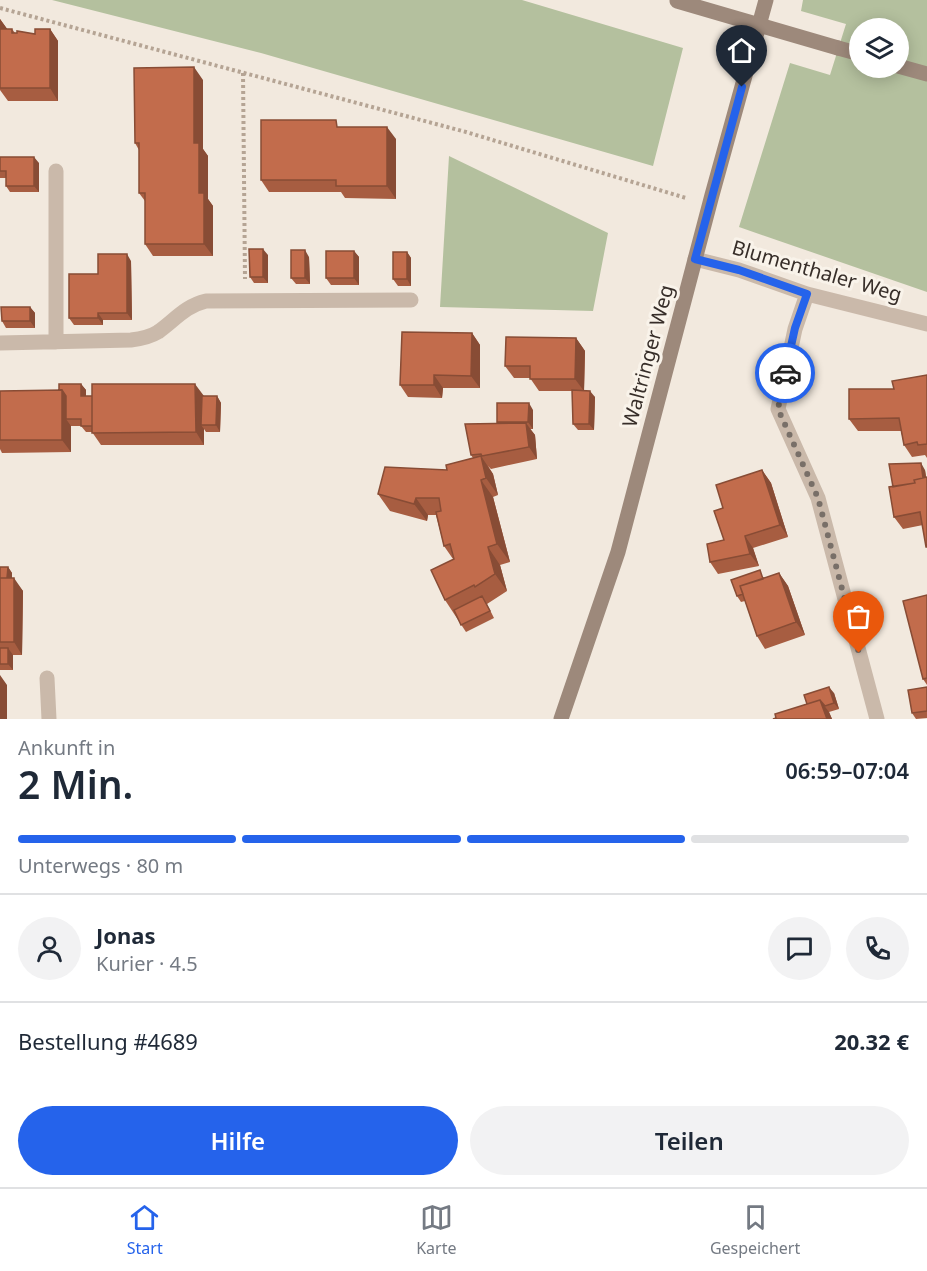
<!DOCTYPE html>
<html lang="de">
<head>
<meta charset="utf-8">
<style>
  :root { --surface:#fff; --page:#f2f2f3; --text:#1f2937; --muted:#747a83; --line:#e0e1e3; --accent:#2563eb }
  body { margin:0; font-family:"Noto Sans",sans-serif; background:var(--page); color:var(--text); height:100vh; display:flex; flex-direction:column; font-size:22px; white-space:nowrap }
  * { box-sizing:border-box; margin:0 }
  p { font-size:20px; color:var(--muted) }
  .icon { flex:none; width:33px; height:33px; fill:none; stroke:currentColor; stroke-width:2; stroke-linecap:round; stroke-linejoin:round }
  .map { position:relative; height:719px; overflow:hidden }
  .side { display:flex; flex-direction:column; background:var(--surface); flex:1 }
  .side>* { flex:none }
  .controls { position:absolute; left:849px; top:18px; display:grid; gap:12px }
  .controls a { display:grid; place-items:center; width:60px; height:60px; border-radius:50%; background:var(--surface); box-shadow:0 3px 15px #0003; font-size:30px }
  .pin { position:absolute; display:grid; place-items:center; width:51px; height:51px; color:#fff; margin:-62px -26px; border-radius:50% 50% 50% 0; rotate:-45deg; box-shadow:0 0 6px #0007 }
  .pin .icon { rotate:45deg }
  .courier { position:absolute; display:grid; place-items:center; width:60px; height:60px; margin:-30px; border:4px solid #2563eb; border-radius:50%; background:#fff; color:#222; box-shadow:0 2px 8px #0007 }
  .summary em { font-style:normal; font-weight:600 }
  .summary div { display:flex; flex-direction:column-reverse }
  .summary { display:flex; align-items:center; justify-content:space-between; height:102px; padding:0 18px }
  h1 { font-size:39px; font-weight:600; line-height:45px }
  .bar { display:grid; grid-template-columns:repeat(4,1fr); gap:9px 6px; align-content:center; height:72px; padding:0 18px }
  .bar i { height:8px; border-radius:4px; background:var(--line) }
  .bar .active { background:var(--accent) }
  .bar p { grid-column:span 4 }
  .line { display:flex; align-items:center; gap:15px; padding:0 18px; border-top:2px solid var(--line) }
  .line div { flex:1 }
  .round { display:grid; place-items:center; flex:none; width:63px; height:63px; border-radius:32px; background:var(--page) }
  .primary-button { display:flex; gap:12px; margin-top:auto; padding:12px 18px }
  .primary-button a { flex:1; height:69px; border-radius:36px; background:var(--accent); color:#fff; font-size:24px; font-weight:600; line-height:69px; text-align:center }
  .primary-button a+a { background:var(--page); color:var(--text) }
  .tabs { display:flex; justify-content:space-around; align-items:center; height:84px; border-top:2px solid var(--line); background:var(--surface); font-size:16px; color:var(--muted) }
  .tabs a { display:grid; justify-items:center; gap:3px }
  .tabs .active { color:var(--accent) }
  .map>svg:first-child { display:block }
</style>
</head>
<body>
<div class="map">
<svg width="927" height="719" viewBox="0 0 927 719">
  <rect width="100%" height="100%" fill="#f2e9de"/>
  <path fill="#b4c09e" fill-rule="evenodd" d="M52,0H522L683,48L653,166L261,53Z
    M803,0H927V292L739,227L790,63L830,75L846,24L801,11ZM860,28H898V68H860Z
    M449,156L608,233L593,311L440,307Z"/>
  <g fill="none" stroke-linecap="round" stroke-linejoin="round">
    <path stroke="#b5a494" stroke-width="4" stroke-dasharray="3 3" stroke-linecap="butt" d="M0,8L466,132L686,198
      M243,73L245,279"/>
    <path stroke="#cab9aa" stroke-width="15" d="M695,259L739,270L807,294L927,324
      M807,294L795,329L778,409L818,498L877,719
      M56,342V171
      M0,343L131,340C140,339 150,337 158,332C175,320 185,306 206,301L411,300
      M47,678L49,719"/>
    <path stroke="#9d897b" stroke-width="15" d="M838,48L860,54
      M898,66L927,74
      M561,719L618,552L712,195L766,0"/>
    <path stroke="#9d897b" stroke-width="15" d="M677,1L838,48"/>
  </g>
  <path fill="#a75d41" d="M0,19L7,29H12L15,33L35,34L50,29L58,41V101H8L0,90Z
    M203,80V149L208,156V199L213,206V256H153L145,244V201L139,193V150L135,143Z
    M341,127L396,139V199L345,198L341,192H269L261,180Z
    M0,157L39,163V192H10L6,186V178H0Z
    M354,251L359,257V285H331L326,278Z
    M407,252L411,258V286H398L393,279Z
    M268,255V283H254L250,277Z
    M309,257L310,284H296L291,278Z
    M131,261L132,320H103V325H74L69,318L98,274Z
    M30,307L35,313V328H6L2,321Z
    M472,333L480,345V388H443L442,398L408,397L400,385Z
    M576,338L585,351L584,391L595,397L594,430H578L573,424L572,391H539L530,378H514L505,366Z
    M927,375V458L925,455L912,457L904,445L901,431H858L849,419L894,389Z
    M81,384L86,390V396H217L221,403L220,432H206L204,429V445H101L92,432H86L81,426H71V452L2,453L0,449V391L59,390Z
    M533,410V429H530L535,435L537,459L491,469L488,466L493,474L498,495L493,497L510,562L500,565L507,591L487,604L494,618L466,632L445,600L453,559L444,546L436,515H428L427,521L390,511L378,494L447,470L473,458L471,455L498,424L497,422Z
    M762,470L771,483L788,537L753,548L759,566L718,574L710,562L724,540L723,508Z
    M925,470L926,477H927V548L923,525L903,529L894,517L893,487Z
    M0,567H8L12,573V578L23,591L22,655H13V670H0Z
    M779,573L788,586L805,635L765,649L757,636L745,601L741,602L737,596L764,577L765,578Z
    M927,595V685L923,679Z
    M927,687V718L916,719L912,713Z
    M834,693L839,709L829,712L832,719H773Z"/>
  <path fill="#884c35" d="M0,19L8,30H0Z
    M50,29L58,41V101L50,88Z
    M194,67L203,80V149L208,156V199L213,206V256L204,244L194,143Z
    M387,127L396,139V199L387,186Z
    M34,157L39,163V192L34,186Z
    M263,249L268,255V283L263,277Z
    M305,250L309,257L310,284L305,278Z
    M354,251L359,257V285L354,278Z
    M407,252L411,258V286L407,279Z
    M127,254L131,261L132,320L127,313Z
    M30,307L35,313V328L30,321Z
    M98,313L103,320V325L98,318Z
    M472,333L480,345V388L471,376Z
    M576,338L585,351L584,391L575,379Z
    M434,375L443,388L442,398L434,385Z
    M81,384L86,390V402L81,396Z
    M195,384L204,396L201,425L204,429V445L196,432Z
    M62,390L71,403L66,419L71,426V452L62,440Z
    M590,391L595,397L594,430L589,424Z
    M217,396L221,403L220,432L216,425Z
    M529,403L533,410V429L528,422Z
    M526,423L535,435L537,459L529,447Z
    M481,456L493,474L498,495L486,478Z
    M921,463L925,470L927,483L924,484Z
    M762,470L771,483L788,537L780,525Z
    M481,480L493,497L510,562L497,544Z
    M416,498L428,515L427,521L414,504Z
    M745,536L753,548L759,566L750,554Z
    M488,547L500,565L507,591L495,574Z
    M8,567L12,573V591L7,584Z
    M779,573L788,586L805,635L796,622Z
    M14,578L23,591L22,655L14,642Z
    M8,648L13,655V670L8,664Z
    M0,675L7,685V719H0Z
    M829,687L834,693L839,709L834,703Z
    M820,700L829,712L832,719H827Z"/>
  <path fill="#c26c4c" stroke="#884c35" stroke-width="1.5" d="M0,29H12V33H17V31L35,34V29H50V88H0Z
    M194,67V143H199V193H204V244H145V193H139V143H135L134,68Z
    M261,120H336L337,127H387V186H336V180H261Z
    M0,157H34V186H6V171H0Z
    M249,249H263V277H250Z
    M291,250H305V278H291Z
    M326,251H354V278H326Z
    M393,252H407V279H393Z
    M98,254H127V313H98V318H69V274H98Z
    M1,307H30V321H2Z
    M402,332L472,333L471,376L434,375V385H400Z
    M506,337L576,338L575,379H530V366H505Z
    M927,375V444L918,445L917,442L904,445L899,418L849,419V389H894L892,381Z
    M59,384H81V396H92V426H81V419H66V396L62,390H59Z
    M92,384H195L196,432L92,433Z
    M62,390V440H0V391Z
    M572,390L590,391L589,424H573Z
    M202,396H217L216,425H201Z
    M497,403H529L528,422H497Z
    M526,423L529,447L482,456L481,454L471,455L465,424Z
    M481,456L486,478L481,480L497,544L488,547L495,574L475,587L474,585L445,600L431,570L454,559L450,544L444,546L436,512L441,511L439,498H416L414,504L378,494L385,467L447,470L446,465Z
    M921,463L923,478L914,480L915,483L893,487L889,464Z
    M762,470L780,525L745,536L750,554L710,562L707,544L724,540L714,511L723,508L716,485Z
    M927,477V547H926L920,512L894,517L889,487L915,483L914,480Z
    M0,567H8L7,578H0Z
    M760,570L763,579L740,586L743,594L737,596L731,580Z
    M779,573L796,622L757,636L740,586Z
    M0,578H14V642H0Z
    M927,595V678L923,679L903,601Z
    M482,596L490,611L461,625L454,610Z
    M0,648H8V664H0Z
    M829,687L834,703L825,706L820,700L807,704L804,695Z
    M927,687V711L912,713L908,690Z
    M820,700L827,719H773L776,718L775,714Z"/>
  <g fill="none" stroke-linecap="round" stroke-linejoin="round">
    <path stroke="#786f68" stroke-width="6" stroke-dasharray="0 10.8" d="M785,373L778,409L818,498L859,653"/>
    <path stroke="#2563eb" stroke-width="8" d="M742,87L695,259L739,270L807,294L795,328L785,373"/>
  </g>
  <g text-anchor="middle" stroke-width="6" stroke-linejoin="round" paint-order="stroke">
    <g font-size="20" fill="#372e29" stroke="#f9f3ea">
      <text transform="translate(817 271) rotate(16)" y="7">Blumenthaler Weg</text>
      <text transform="translate(648 356) rotate(-75)" y="7">Waltringer Weg</text>
    </g>
  </g>
</svg>
<div class="controls">
<a><svg class="icon" aria-label="layers" viewBox="0 0 24 24"><path d="M12 4l9 5-9 5-9-5zM3 14l9 5 9-5"/></svg></a>
</div>
<div class="pin" style="left:859px;top:653px;background:#ea580c"><svg class="icon" aria-label="bag" viewBox="0 0 24 24"><path d="M5 8h14l-1 12H6zM9 8a3 3 0 0 1 6 0"/></svg></div>
<div class="pin" style="left:742px;top:87px;background:#1f2937"><svg class="icon" aria-label="home" viewBox="0 0 24 24"><path d="M3 11l9-7 9 7M6 9v11h12V9"/></svg></div>
<div class="courier" style="left:785px;top:373px"><svg class="icon" aria-label="car" viewBox="0 0 24 24"><path d="M5 17H2v-5l4-1 3-4h7l3 4 3 1v5h-3M9 17h6M6 11h13"/><circle cx="7" cy="17" r="2"/><circle cx="17" cy="17" r="2"/></svg></div>
</div>
<section class="side">
<div class="summary"><div><h1>2 Min.</h1><p>Ankunft in</p></div><em>06:59–07:04</em></div>
<div class="bar"><i class="active"></i><i class="active"></i><i class="active"></i><i></i><p>Unterwegs · 80 m</p></div>
<div class="line" style="height:108px"><a class="round"><svg class="icon" aria-label="person" viewBox="0 0 24 24"><circle cx="12" cy="8" r="4"/><path d="M4 21q1-7 8-7t8 7"/></svg></a><div><b>Jonas</b><p>Kurier · 4.5</p></div><a class="round"><svg class="icon" aria-label="chat" viewBox="0 0 24 24"><path d="M4 5h16v11H9l-5 4z"/></svg></a><a class="round"><svg class="icon" aria-label="phone" viewBox="0 0 24 24"><path d="M5 4h4l2 5-3 2q2 4 5 5l2-3 5 2v4C11 20 4 13 5 4z"/></svg></a></div>
<div class="line" style="height:78px"><div>Bestellung #4689</div><b>20.32 €</b></div>
<div class="primary-button"><a>Hilfe</a><a>Teilen</a></div>
</section>
<nav class="tabs">
<a class="active"><svg class="icon" aria-label="home" viewBox="0 0 24 24"><path d="M3 11l9-7 9 7M6 9v11h12V9"/></svg>Start</a>
<a><svg class="icon" aria-label="map" viewBox="0 0 24 24"><path d="M3 6l6-2 6 2 6-2v14l-6 2-6-2-6 2zM9 4v14M15 6v14"/></svg>Karte</a>
<a><svg class="icon" aria-label="saved" viewBox="0 0 24 24"><path d="M7 4h10v16l-5-4-5 4z"/></svg>Gespeichert</a>
</nav>
</body>
</html>
